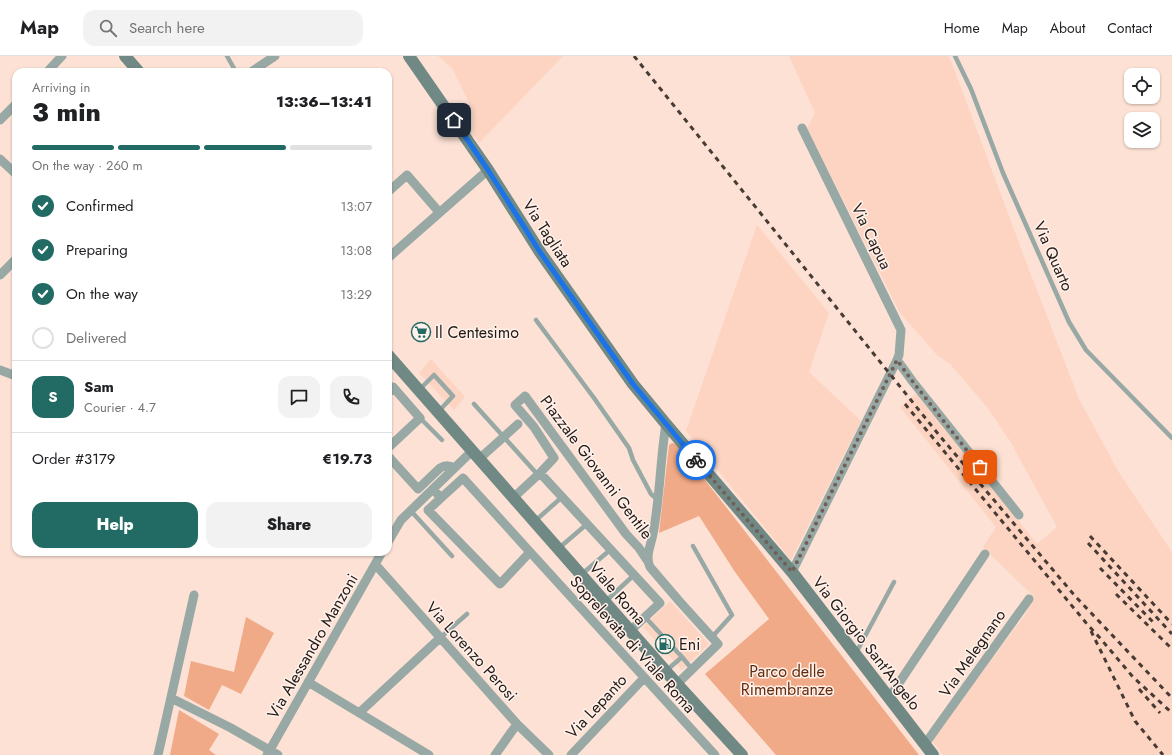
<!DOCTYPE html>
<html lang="en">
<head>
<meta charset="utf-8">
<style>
  :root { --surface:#fff; --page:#f2f2f2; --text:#202124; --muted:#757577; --line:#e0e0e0; --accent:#226b64 }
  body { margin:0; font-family:Jost,sans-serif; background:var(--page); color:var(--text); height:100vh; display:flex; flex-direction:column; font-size:15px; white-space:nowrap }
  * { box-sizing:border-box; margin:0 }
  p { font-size:13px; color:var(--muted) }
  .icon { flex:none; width:22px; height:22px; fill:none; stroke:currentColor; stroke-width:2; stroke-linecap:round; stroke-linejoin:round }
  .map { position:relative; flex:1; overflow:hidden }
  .details { position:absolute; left:12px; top:12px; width:380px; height:488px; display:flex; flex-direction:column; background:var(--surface); border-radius:12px; box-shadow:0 1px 3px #0004 }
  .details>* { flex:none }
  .fabs { position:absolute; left:1124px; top:12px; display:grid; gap:8px }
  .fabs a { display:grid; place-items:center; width:36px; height:36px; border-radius:8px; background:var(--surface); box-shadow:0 1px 3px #0004; font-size:20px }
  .pin { position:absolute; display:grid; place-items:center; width:34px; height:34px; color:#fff; margin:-17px; border-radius:8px; box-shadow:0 2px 6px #0006 }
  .courier { position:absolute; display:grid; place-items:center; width:40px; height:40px; margin:-20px; border:3px solid #1a73e8; border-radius:50%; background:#fff; color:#222; box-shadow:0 1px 5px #0007 }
  .overview em { font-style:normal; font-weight:800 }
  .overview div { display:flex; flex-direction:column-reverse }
  .overview { display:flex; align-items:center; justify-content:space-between; height:68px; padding:0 20px }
  h1 { font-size:26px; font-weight:800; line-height:30px }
  .bar { display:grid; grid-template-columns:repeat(4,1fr); gap:6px 4px; align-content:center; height:48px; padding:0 20px }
  .bar i { height:5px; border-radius:3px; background:var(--line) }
  .bar .current { background:var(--accent) }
  .bar p { grid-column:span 4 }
  .line { display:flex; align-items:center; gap:10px; padding:0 20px; border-top:1px solid var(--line) }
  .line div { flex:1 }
  .round { display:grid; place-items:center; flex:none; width:42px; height:42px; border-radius:12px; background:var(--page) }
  ol { padding:0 20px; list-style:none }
  li { display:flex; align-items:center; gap:12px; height:44px }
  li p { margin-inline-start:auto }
  li .icon { padding:4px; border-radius:50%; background:var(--accent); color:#fff; stroke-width:4 }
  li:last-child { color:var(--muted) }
  li i { width:22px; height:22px; border:2px solid var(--line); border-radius:50% }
  .primary-button { display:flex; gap:8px; margin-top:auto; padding:8px 20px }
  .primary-button a { flex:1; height:46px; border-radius:12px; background:var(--accent); color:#fff; font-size:16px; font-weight:800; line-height:46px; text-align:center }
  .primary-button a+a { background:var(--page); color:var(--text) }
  header { display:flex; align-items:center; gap:24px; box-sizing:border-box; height:56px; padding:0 20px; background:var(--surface); border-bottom:1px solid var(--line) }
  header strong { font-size:19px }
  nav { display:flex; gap:22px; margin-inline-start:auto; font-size:14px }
  .search { width:280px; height:36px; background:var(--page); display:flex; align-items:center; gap:10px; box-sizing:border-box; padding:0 14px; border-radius:12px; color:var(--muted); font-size:15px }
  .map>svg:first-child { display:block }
</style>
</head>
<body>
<header>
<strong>Map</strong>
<div class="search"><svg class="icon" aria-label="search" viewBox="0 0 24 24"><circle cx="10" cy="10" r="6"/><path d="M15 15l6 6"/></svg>Search here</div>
<nav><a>Home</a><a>Map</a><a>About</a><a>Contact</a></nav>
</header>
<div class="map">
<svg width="1172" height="699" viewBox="0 0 1172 699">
  <rect width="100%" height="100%" fill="#fce1d4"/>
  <path fill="#fdd4c1" d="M438,0H563L479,87L474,80L473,55L452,12Z
    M789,0H948L951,5L1028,211L1079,343L1118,415L1172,496V699H943L931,684L1025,559L1034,541L983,491L996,471L900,351L917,337L1037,488L1057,471L1010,385L987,351L950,308L937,299L900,257L807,72L815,57Z
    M757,169L829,257L809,316L861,365L791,504L686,375Z
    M431,303L465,341L454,354L419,317Z
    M670,545L709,588L682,614L643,571Z"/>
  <path fill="#f1aa88" d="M672,387L677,388L919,699H776L705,618L769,563L735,516L699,460L659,477L669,389Z
    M246,561L274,577L241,638L222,629L209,654L184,640L191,605L234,616Z
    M179,654L219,678L209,694L216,699H170Z"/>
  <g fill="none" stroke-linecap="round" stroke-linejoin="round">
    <path stroke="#97a8a5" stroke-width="4.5" d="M227,0L236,16
      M955,0L971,33L1003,117L1069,266L1086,294L1172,382
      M536,264L594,342L629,392L633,404L651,438L658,444
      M419,334L434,319L453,340L439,355
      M474,348L538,419
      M420,362L442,384
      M411,455L452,500
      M535,465L562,441
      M693,490L732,559L712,581
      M559,492L587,468
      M582,518L610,494
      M606,545L634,519
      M645,561L682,601L667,614
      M441,581L467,558
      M856,597L894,526
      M682,601L692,613"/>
    <path stroke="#97a8a5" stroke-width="9" d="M47,16L62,0
      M251,16L275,0
      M0,64L16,48
      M0,103L16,118
      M388,136L407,119L439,156
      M388,202L488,114
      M0,219L16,203
      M897,304L913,326L1019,459
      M0,314L16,320
      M388,337L393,331L420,362L388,392
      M666,368C660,405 660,442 653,478C651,489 645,500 650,511L680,546L718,588L677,628
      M388,400L418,433L440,412C445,409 449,409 454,412
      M479,403L518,368
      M540,417L660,547L630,575
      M433,433L441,442L463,422L530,496L500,528L428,454L441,442
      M513,442L540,417L554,402L534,371L515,349L525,340L626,478L639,492L647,504
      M388,486L401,464L472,395
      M530,496L715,699
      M375,508L517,668L549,699
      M792,516L897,304L899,299L901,274L802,72
      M308,626L429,699
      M171,642L231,672L278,699
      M889,642L985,498
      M359,657L441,581
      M925,688L1029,543
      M158,699L194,539
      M267,699L382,496
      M495,699L517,668
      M571,699L644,622"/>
    <path stroke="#708985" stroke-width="12" d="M125,0L139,16
      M409,0L488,114L540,196L633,328L666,368L792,516L933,699
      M388,299L677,628L742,699"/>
    <path stroke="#483a34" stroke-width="3" stroke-dasharray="5 5" stroke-linecap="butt" d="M634,0L939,379L1075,540L1172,642
      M905,348L1087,568L1100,582L1133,621L1172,657
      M1090,480L1172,568
      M1088,487L1172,578
      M1100,512L1153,566
      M1116,538L1172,593
      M1091,575L1135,665L1163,699
      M1139,633L1160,657"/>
  </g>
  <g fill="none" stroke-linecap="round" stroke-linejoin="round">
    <path stroke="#705f57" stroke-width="4" stroke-dasharray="0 7.2" d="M696,404L792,516L897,304L913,326L980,411"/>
    <path stroke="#1a73e8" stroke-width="5" d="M454,64L488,114L540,196L633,328L696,404"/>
  </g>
  <defs>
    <symbol id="supermarket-ring" viewBox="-11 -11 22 22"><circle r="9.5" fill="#fff1eb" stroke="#226b64" stroke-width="1.5"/><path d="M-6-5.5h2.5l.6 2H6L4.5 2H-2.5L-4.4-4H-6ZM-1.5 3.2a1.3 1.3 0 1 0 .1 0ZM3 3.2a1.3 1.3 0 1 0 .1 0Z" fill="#226b64"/></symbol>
    <symbol id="fuel-ring" viewBox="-11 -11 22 22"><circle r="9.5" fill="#fff1eb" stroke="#226b64" stroke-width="1.5"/><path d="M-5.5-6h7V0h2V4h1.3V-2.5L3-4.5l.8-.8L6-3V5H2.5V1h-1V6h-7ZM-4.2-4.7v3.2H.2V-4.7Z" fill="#226b64"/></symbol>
  </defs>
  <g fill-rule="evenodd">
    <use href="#supermarket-ring" x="410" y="265" width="22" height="22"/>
    <use href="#fuel-ring" x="654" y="577" width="22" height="22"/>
  </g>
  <g text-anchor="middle" stroke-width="3" stroke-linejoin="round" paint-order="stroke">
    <g font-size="16" fill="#251914" stroke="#fff1eb">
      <text transform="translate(548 177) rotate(57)" y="6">Via Tagliata</text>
      <text transform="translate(872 180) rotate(64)" y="6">Via Capua</text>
      <text transform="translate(1054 200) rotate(66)" y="6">Via Quarto</text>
      <text transform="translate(597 411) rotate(53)" y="6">Piazzale Giovanni Gentile</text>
      <text transform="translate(618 537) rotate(49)" y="6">Viale Roma</text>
      <text transform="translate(867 587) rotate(52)" y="6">Via Giorgio Sant'Angelo</text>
      <text transform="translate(633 588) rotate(48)" y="6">Soprelevata di Viale Roma</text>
      <text transform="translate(312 590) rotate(-60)" y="6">Via Alessandro Manzoni</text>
      <text transform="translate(472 595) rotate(48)" y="6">Via Lorenzo Perosi</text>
      <text transform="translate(972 597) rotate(-55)" y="6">Via Melegnano</text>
      <text transform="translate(596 650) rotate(-47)" y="6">Via Lepanto</text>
    </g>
    <g font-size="16" fill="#251914" stroke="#fff1eb" text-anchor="start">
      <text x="435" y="282">Il Centesimo</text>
      <text x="679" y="594">Eni</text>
    </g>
    <g font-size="16" fill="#642c0c" stroke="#fff1eb">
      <text x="787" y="621">Parco delle<tspan x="787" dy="18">Rimembranze</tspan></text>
    </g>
  </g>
</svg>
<div class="fabs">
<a><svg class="icon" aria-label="locate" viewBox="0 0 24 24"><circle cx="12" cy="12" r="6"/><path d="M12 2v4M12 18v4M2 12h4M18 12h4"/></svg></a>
<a><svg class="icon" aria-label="layers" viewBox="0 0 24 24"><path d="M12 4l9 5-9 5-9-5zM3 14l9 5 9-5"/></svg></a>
</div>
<div class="pin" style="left:980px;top:411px;background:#ea580c"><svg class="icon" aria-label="bag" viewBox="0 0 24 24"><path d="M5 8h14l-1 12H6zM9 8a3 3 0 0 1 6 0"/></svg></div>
<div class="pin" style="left:454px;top:64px;background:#1f2937"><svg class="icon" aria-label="home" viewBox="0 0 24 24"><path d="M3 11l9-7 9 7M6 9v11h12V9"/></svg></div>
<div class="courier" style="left:696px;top:404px"><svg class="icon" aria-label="bike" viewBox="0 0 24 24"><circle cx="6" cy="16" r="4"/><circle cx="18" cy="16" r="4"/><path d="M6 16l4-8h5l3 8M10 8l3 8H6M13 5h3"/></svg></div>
<section class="details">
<div class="overview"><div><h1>3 min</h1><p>Arriving in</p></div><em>13:36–13:41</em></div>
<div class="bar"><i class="current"></i><i class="current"></i><i class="current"></i><i></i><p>On the way · 260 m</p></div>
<ol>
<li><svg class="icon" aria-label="check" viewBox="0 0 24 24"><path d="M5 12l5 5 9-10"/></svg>Confirmed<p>13:07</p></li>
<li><svg class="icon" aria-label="check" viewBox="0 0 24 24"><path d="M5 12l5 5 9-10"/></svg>Preparing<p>13:08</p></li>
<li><svg class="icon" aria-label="check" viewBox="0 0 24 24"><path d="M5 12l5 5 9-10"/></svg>On the way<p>13:29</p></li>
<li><i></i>Delivered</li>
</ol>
<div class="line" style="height:72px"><b class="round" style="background:var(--accent);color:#fff">S</b><div><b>Sam</b><p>Courier · 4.7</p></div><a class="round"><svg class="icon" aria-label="chat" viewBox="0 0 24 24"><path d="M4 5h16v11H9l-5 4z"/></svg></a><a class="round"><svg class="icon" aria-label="phone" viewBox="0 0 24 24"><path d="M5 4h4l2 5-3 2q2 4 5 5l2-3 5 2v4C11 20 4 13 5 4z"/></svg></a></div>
<div class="line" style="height:52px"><div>Order #3179</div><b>€19.73</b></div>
<div class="primary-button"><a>Help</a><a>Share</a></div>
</section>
</div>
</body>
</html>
